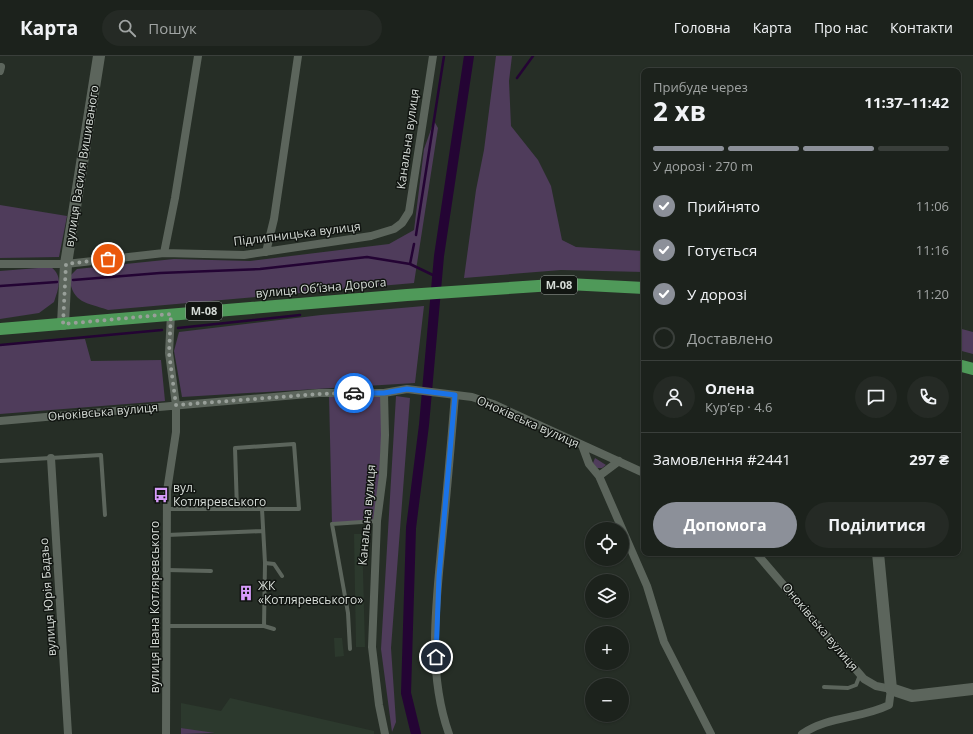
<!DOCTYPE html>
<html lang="uk">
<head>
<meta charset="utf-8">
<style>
  :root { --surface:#1c221c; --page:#252a25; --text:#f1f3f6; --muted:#a0a4a3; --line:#3a3f3b; --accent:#8c9099 }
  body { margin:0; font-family:"Open Sans",sans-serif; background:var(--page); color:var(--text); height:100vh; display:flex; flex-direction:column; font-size:15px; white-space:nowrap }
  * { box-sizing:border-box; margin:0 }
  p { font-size:13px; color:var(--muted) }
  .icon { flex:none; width:22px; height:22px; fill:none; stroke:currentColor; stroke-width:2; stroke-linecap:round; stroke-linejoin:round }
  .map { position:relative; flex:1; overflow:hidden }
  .sheet { position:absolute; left:641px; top:12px; width:320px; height:488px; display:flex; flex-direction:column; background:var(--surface); border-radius:8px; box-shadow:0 1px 3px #0004,0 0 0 1px var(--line) }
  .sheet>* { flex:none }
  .buttons { position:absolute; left:585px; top:466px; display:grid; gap:8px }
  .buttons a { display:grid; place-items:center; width:44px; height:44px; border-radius:50%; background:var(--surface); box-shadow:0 1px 3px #0004,0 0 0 1px var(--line); font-size:20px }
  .pin { position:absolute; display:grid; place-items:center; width:34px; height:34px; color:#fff; margin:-17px; border:2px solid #fff; border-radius:50%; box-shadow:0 1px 4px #0007 }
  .courier { position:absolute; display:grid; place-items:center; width:40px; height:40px; margin:-20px; border:3px solid #1a73e8; border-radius:50%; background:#fff; color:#222; box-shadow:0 1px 5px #0007 }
  .head em { font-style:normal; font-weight:700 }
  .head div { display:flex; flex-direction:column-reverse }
  .head { display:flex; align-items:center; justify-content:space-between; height:68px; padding:0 12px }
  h1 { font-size:26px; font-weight:700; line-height:30px }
  .bar { display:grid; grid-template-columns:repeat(4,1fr); gap:6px 4px; align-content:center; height:48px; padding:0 12px }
  .bar i { height:5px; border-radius:3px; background:var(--line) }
  .bar .on { background:var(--accent) }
  .bar p { grid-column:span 4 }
  .line { display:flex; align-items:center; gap:10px; padding:0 12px; border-top:1px solid var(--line) }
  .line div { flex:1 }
  .round { display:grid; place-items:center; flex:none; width:42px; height:42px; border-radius:21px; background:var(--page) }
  ol { padding:0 12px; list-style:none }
  li { display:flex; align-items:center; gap:12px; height:44px }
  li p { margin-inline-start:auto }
  li .icon { padding:4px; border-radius:50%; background:var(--accent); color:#fff; stroke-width:4 }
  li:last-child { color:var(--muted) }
  li i { width:22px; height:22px; border:2px solid var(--line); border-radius:50% }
  .cta { display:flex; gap:8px; margin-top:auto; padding:8px 12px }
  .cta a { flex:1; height:46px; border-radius:24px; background:var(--accent); color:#fff; font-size:16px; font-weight:700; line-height:46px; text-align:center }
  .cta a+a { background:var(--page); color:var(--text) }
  header { display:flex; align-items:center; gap:24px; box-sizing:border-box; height:56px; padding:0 20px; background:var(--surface); border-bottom:1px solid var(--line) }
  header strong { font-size:19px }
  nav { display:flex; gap:22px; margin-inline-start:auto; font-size:14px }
  .search { width:280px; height:36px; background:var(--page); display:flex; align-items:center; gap:10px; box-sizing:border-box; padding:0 14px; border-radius:22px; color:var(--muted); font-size:15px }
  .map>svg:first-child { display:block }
</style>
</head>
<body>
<header>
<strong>Карта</strong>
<div class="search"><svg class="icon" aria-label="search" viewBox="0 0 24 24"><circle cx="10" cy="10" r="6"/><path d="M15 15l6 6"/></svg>Пошук</div>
<nav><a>Головна</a><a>Карта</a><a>Про нас</a><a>Контакти</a></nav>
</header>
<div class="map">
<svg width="973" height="678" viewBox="0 0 973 678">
  <rect width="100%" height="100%" fill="#262e26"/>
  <path fill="#2c392d" d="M354,478H362L365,591H356Z
    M334,582H342L344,600L335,601Z
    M230,642L374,675V678H215L181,672V647L221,655Z"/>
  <path fill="#4f3c5b" d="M496,0H512L509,25L511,70L538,104L551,130L562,184L576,191L644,195V216L561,214L464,222L476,134L484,94Z
    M434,65L438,72L414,227L108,254C86,246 73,248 69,221L77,213L174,203L250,205L389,188L414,174L424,93Z
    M0,149L67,160L59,201L0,202Z
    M51,211C64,221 58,233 54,246L39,257L0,263V215Z
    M424,250L415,327L182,341L174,295L179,276L321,259Z
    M958,272L973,276V298L958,294Z
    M85,283L91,305L161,304L165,345L0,358V289Z
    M384,337L377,465L332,468L329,338Z
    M396,340L410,342L391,592L396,666L392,676L381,593Z
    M595,402L606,409L602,412H597L593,407Z
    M181,672L215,677L181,678Z"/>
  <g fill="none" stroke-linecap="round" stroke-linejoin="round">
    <path stroke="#240434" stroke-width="2.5" d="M517,22L533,0
      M416,179L444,0
      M410,208L414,188
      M73,224L160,217L260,213L367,201L410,208L437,221
      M0,230L57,226
      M178,272L300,259
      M0,289L162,274"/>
    <path stroke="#240434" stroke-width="10" d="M416,678L406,637L411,472L424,369L439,200L469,0"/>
    <path stroke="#5c655c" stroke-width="4" d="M0,405L101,399L105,459
      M167,453H299L294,388L235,392L237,453
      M262,453L265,507L264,570L274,573
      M167,479L263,475
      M265,507L274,508L282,520
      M167,514L211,515
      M167,570H264
      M350,593L348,557L332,468L377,465
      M824,631L848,632L856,629L860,619"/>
    <path stroke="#5c655c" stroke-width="8" d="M0,15L1,11
      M266,196L274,163L298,0
      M164,197L175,142L198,0
      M0,208H66L164,197L244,199L371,180L394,173L402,167L409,156L433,0
      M384,337L385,379L383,419L377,465L372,591L379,649L385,678
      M0,365L319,337H384L407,333L472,341L493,348L644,417
      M582,389L589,408L599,420L647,530L664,586L711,678
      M51,402L68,678
      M599,420L619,405
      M756,497L864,623L876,630L891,633L889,649C861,663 828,660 802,678
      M166,678L167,435L176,376V349L169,297L171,258
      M449,678C427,617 436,548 442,485C447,436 451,388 455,339"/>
    <path stroke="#5c655c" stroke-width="12" d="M63,268L66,208L99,0
      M878,497L891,633L912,640L973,633"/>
    <path stroke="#4f9959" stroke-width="12" d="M0,273L407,239L568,228L644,232
      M958,309L973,313"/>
  </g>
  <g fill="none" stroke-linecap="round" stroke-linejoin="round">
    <path stroke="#989f99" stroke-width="4" stroke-dasharray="0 7.2" d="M108,203L66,208L63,268L171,258L169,297L176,349L319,338L354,337"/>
    <path stroke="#1a73e8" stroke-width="5" d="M354,337H384L407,333L455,339L439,520L436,601"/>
  </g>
  <defs>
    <symbol id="bus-bare" viewBox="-9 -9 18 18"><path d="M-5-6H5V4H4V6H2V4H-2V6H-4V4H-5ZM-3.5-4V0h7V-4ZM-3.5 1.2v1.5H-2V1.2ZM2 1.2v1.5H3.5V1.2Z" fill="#d69bfa" stroke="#111511" stroke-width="2.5" paint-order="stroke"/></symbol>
    <symbol id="building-bare" viewBox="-9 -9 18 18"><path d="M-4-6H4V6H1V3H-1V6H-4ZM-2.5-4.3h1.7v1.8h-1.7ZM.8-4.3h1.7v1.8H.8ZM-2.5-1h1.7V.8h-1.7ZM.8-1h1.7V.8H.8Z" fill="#d69bfa" stroke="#111511" stroke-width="2.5" paint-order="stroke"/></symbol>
  </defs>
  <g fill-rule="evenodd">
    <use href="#bus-bare" x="150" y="428" width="22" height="22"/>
    <use href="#building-bare" x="235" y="526" width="22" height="22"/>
  </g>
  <g text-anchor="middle" stroke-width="3" stroke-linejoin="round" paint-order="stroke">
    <g fill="#111511" stroke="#9ba09c" stroke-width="1">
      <rect x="541" y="220" width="36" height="18" rx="3"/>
      <rect x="186" y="246" width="36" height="18" rx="3"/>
    </g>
    <g font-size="11" font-weight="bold" fill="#d6dcd7">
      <text x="559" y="233">М-08</text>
      <text x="204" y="259">М-08</text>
    </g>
    <g font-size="12" fill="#d6dcd7" stroke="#111511">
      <text transform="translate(408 83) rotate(-82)" y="4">Канальна вулиця</text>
      <text transform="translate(82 110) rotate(-81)" y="4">вулиця Василя Вишиваного</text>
      <text transform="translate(297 178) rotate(-7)" y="4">Підлипницька вулиця</text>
      <text transform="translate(321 232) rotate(-5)" y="4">вулиця Обʼїзна Дорога</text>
      <text transform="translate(103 356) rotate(-5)" y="4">Оноківська вулиця</text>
      <text transform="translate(528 366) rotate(24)" y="4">Оноківська вулиця</text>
      <text transform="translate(367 459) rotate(-85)" y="4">Канальна вулиця</text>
      <text transform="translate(48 541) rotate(-94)" y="4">вулиця Юрія Бадзьо</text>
      <text transform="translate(155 551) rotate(-90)" y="4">вулиця Івана Котляревського</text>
      <text transform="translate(820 571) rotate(50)" y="4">Оноківська вулиця</text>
    </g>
    <g font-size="12" fill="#d6dcd7" stroke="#111511" text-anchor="start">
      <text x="173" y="436">вул.<tspan x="173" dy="14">Котляревського</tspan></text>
      <text x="258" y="534">ЖК<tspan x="258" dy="14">«Котляревського»</tspan></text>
    </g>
  </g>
</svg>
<div class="buttons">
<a><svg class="icon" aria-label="locate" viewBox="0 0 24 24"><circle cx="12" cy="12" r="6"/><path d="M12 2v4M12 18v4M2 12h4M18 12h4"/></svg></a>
<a><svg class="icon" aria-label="layers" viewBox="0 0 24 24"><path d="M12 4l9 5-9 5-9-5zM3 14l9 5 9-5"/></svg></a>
<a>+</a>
<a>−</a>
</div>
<div class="pin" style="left:108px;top:203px;background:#ea580c"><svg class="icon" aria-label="bag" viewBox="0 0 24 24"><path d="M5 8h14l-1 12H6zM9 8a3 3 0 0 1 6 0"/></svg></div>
<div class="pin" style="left:436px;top:601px;background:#1f2937"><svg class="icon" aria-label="home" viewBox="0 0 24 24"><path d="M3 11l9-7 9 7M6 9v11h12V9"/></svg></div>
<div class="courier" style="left:354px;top:337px"><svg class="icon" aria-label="car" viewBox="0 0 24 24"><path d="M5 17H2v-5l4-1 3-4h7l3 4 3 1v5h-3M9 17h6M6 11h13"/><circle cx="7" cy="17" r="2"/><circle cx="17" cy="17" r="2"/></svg></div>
<section class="sheet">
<div class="head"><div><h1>2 хв</h1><p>Прибуде через</p></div><em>11:37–11:42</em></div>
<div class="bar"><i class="on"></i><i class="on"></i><i class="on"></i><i></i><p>У дорозі · 270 m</p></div>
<ol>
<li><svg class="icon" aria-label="check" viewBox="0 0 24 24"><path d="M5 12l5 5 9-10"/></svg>Прийнято<p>11:06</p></li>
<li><svg class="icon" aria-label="check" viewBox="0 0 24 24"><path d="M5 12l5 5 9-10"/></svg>Готується<p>11:16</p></li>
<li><svg class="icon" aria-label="check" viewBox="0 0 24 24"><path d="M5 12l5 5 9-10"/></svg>У дорозі<p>11:20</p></li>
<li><i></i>Доставлено</li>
</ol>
<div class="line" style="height:72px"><a class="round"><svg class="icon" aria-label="person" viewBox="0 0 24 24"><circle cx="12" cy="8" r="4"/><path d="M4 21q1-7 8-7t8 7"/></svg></a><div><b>Олена</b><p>Кур’єр · 4.6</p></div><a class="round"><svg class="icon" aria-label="chat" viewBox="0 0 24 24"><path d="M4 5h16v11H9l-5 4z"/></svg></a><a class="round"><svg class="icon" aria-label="phone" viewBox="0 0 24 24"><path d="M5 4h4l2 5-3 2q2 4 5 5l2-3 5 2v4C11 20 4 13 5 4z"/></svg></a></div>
<div class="line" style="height:52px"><div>Замовлення #2441</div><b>297 ₴</b></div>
<div class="cta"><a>Допомога</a><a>Поділитися</a></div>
</section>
</div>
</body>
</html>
